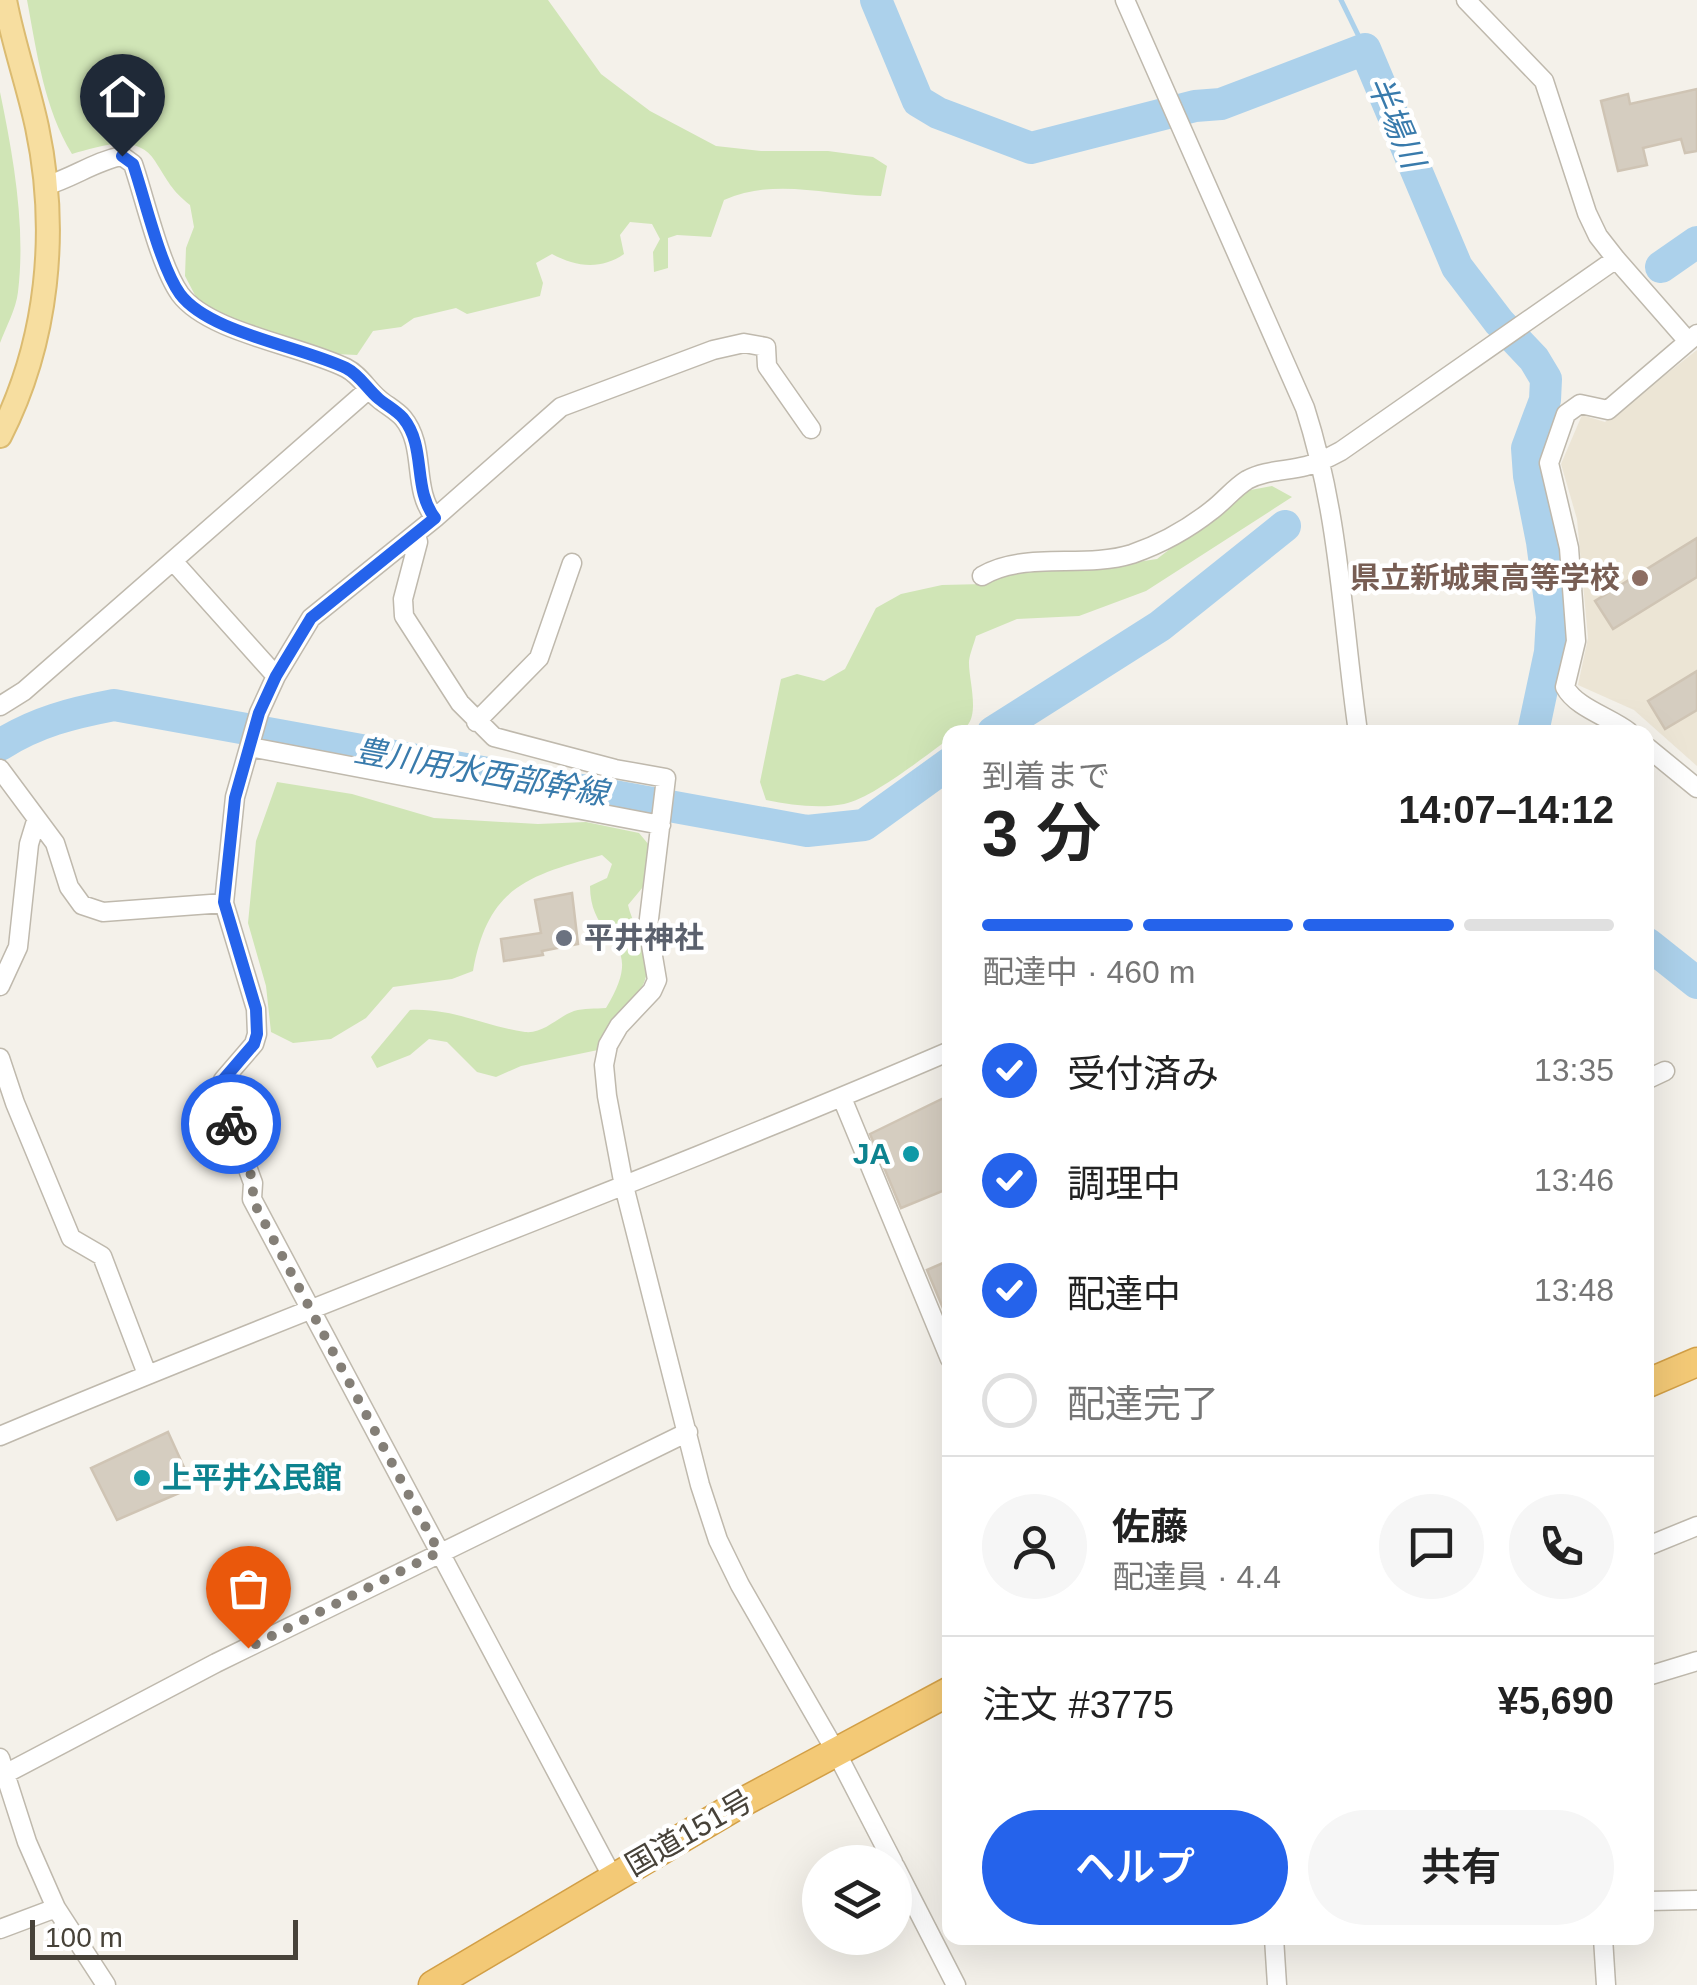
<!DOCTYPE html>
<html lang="ja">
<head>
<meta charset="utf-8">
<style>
  :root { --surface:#fff; --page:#f6f6f6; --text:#222; --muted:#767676; --line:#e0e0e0; --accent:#2563eb }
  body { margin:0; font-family:Arial,"Noto Sans JP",sans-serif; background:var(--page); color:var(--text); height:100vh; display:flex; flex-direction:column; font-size:38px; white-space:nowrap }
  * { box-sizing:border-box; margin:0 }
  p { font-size:32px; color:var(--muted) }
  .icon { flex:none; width:55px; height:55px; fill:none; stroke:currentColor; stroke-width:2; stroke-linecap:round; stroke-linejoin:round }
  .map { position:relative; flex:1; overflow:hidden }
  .drawer { position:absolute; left:942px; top:725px; width:712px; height:1220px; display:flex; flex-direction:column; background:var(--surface); border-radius:20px; box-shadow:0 10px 40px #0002 }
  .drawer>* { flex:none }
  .controls { position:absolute; left:802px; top:1845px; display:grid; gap:20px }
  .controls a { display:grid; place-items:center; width:110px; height:110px; border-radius:50%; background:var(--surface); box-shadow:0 10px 40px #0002; font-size:50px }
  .scale { position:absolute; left:30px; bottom:25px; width:268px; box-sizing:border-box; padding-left:10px; border:5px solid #474239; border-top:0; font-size:28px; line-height:35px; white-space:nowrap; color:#474239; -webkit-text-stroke:8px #fff; paint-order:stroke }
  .pin { position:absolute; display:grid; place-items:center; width:85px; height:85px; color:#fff; margin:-102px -42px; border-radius:50% 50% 50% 0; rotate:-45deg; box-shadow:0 0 10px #0007 }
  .pin .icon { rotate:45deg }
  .courier { position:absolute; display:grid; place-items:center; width:100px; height:100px; margin:-50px; border:8px solid #2563eb; border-radius:50%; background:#fff; color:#222; box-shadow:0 2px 12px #0007 }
  .overview em { font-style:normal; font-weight:600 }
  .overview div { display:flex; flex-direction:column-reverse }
  .overview { display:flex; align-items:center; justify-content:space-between; height:170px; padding:0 40px }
  h1 { font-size:65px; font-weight:600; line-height:75px }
  .bar { display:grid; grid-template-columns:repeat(4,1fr); gap:15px 10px; align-content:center; height:120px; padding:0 40px }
  .bar i { height:12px; border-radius:8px; background:var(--line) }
  .bar .on { background:var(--accent) }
  .bar p { grid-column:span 4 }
  .line { display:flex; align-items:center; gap:25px; padding:0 40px; border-top:2px solid var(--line) }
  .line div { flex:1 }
  .round { display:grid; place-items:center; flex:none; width:105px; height:105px; border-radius:52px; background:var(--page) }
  ol { padding:0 40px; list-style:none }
  li { display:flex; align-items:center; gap:30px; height:110px }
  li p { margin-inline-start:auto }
  li .icon { padding:10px; border-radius:50%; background:var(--accent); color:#fff; stroke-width:4 }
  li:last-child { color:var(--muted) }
  li i { width:55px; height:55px; border:5px solid var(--line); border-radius:50% }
  .button { display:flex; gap:20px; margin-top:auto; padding:20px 40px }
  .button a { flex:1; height:115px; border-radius:60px; background:var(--accent); color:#fff; font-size:40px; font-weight:600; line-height:115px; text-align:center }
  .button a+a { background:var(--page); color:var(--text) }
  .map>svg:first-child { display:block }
</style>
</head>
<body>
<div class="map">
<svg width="1697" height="1985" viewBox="0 0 1697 1985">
  <rect width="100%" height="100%" fill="#f4f1ea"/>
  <path fill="#ece5d5" d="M1697,350V766L1634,710L1578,685L1588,638L1577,519L1561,464L1582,415L1605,422Z"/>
  <path fill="#d0e5b6" d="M27,0H548L601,74L650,111L716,146L761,151H828L873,157L887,166L881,196C826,196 777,177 724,200L711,237L677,235L668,238V268L654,272L653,252L660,239L652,224L630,222L620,235L624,254C601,270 576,267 552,254L536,263L543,283L540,296L467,314L456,308L414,318L401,327L373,331L357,355L335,354L222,317L196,297L185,276L186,248L194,227L190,205C171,190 168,181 155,161C137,132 98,147 72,154C44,108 37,53 27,0Z
    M0,92C13,155 26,226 18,292C16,309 6,327 0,343Z
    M1272,486L1292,497L1146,591L1079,616L1017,619L976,636C974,644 970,653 969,661C968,683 987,732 950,732V738C925,756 873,798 844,804C818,809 792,805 766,800L760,782L781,679L797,674L824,681L845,669L876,608L901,594L942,585L984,584L1002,570L1098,568L1157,559L1245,491Z
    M277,782L352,794L434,818L538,824L586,822L639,833L649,845L643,887L628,905C632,922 641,935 646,951C657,992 613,1017 598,1050L521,1066L496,1077L477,1072L447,1042L429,1039L410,1055L377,1068L371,1057L410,1010C453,1008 484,1026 525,1032C544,1034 557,1017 574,1011C584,1008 595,1009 606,1008C650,936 590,946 590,886L607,878L612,864L602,855C527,876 488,887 473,971L452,979L393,987L366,1018L331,1039L293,1043L271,1032L266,986L248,923L256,841Z"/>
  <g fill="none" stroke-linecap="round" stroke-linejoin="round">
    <path stroke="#acd1eb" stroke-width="5" d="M1341,0L1365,49"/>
    <path stroke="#acd1eb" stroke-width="32" d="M876,0L918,101L938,113L1031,148L1195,106L1221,104L1365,49L1457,267L1499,322L1534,359L1546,379L1545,400L1527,448L1529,476L1542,542L1552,617L1550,652L1533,732
      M1661,267L1697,242
      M993,732L1160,626L1285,526
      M0,745C36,722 72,713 114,705L807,831L864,825L950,763
      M1648,944L1697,983"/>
  </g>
  <path fill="#d5cdc0" stroke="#cfc4b4" stroke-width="2.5" d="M1697,89V151L1685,153L1681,139L1643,148L1647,165L1618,171L1601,101L1628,94L1630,104Z
    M1697,538V577L1613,629L1595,601Z
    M1697,671V710L1665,729L1648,701Z
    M572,893L578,944L542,951L543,955L504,961L501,939L541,933L535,900Z
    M950,1095V1188L901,1208L870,1134Z
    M950,1260V1325L927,1270Z
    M168,1432L193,1487L117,1520L91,1468Z"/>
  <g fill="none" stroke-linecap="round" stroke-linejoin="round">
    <defs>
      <path id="minor" d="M1125,0L1305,408C1340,517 1342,620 1358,732
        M45,186C73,178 95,161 122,156L133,164C145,199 160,266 180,294C209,333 300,345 346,368C360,375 367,389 379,399C386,405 397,411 403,418C427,447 411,489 435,518L311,618L276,676L259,713L235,797L224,903L256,1009L257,1034L254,1044L223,1080L221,1095L253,1183L252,1199L613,1878
        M1616,259L1687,340
        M435,518L561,407L713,350L744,343L766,347L767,366L811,429
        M416,534L418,542L403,599L404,616L460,703L494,737L615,769L666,778L648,927L657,980L652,991L619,1026L608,1045L604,1065L607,1096L624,1186L700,1485L718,1540L740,1585L835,1750L893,1862
        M173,561L276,676
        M982,576C1023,551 1084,569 1132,554C1161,544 1188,529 1212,510C1224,501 1234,488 1247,480C1265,470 1287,471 1306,466C1319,463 1330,457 1341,451L1616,259L1598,236L1587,213L1544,81L1466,0
        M0,706L24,691L369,389
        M476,722L539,658L572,563
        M1629,732C1610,717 1576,708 1565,687L1576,641L1569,548L1549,463L1566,414L1580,404L1608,410L1697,334
        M250,747L661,825
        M1648,748L1697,788
        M0,769L55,843L69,887L82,905L103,912L224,903
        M0,986L18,947L29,844L36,821
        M0,1058L15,1103L71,1238L102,1256L147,1374
        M1648,1079L1665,1071
        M842,1098L950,1359
        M0,1436C315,1303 636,1186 950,1051
        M1648,1546L1697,1526
        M1648,1676L1697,1661
        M0,1758L27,1842L56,1908L106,1985
        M5,1774L216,1663L688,1432
        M895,1866L956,1985
        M1648,1901L1697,1900
        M0,1929L56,1908
        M1274,1938L1277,1985
        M1603,1938L1606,1985"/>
      <path id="major" d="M0,436C48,342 59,231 37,127C28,85 13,43 5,0"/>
      <path id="highway" d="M1648,1383L1697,1362
        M433,1985L741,1803L950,1691"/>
    </defs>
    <use href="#minor" stroke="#bfb9ad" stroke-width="21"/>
    <use href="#major" stroke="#dbbb71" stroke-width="26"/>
    <use href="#highway" stroke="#d29f46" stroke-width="31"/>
    <use href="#minor" stroke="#fff" stroke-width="18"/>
    <use href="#major" stroke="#f7dea0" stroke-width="22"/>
    <use href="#highway" stroke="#f3c976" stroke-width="28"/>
  </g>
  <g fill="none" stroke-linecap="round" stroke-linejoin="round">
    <path stroke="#847f77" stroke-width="10" stroke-dasharray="0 18" d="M231,1124L254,1183L252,1199L439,1552L248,1648"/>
    <path stroke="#2563eb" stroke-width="12" d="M122,156L133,164C145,199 160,266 180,294C209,333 300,346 346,368C360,375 367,389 379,399C386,405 397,411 403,418C427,447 412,489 435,518L311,618L276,676L259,713L235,798L224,902L256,1009L257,1034L254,1044L223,1080L221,1096L231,1124"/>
  </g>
  <circle fill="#8d6e63" stroke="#fff" stroke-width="4" cx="1640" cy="578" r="10"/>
  <circle fill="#6b7280" stroke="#fff" stroke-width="4" cx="564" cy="938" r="10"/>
  <g fill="#0f9aa8" stroke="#fff" stroke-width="4">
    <circle cx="911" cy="1154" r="10"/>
    <circle cx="142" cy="1478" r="10"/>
  </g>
  <g text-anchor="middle" stroke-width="9" stroke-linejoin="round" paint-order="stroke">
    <g font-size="30" font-weight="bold" fill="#785e54" stroke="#fff" text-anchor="end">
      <text x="1620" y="588">県立新城東高等学校</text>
    </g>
    <g font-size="30" font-weight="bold" fill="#5b616d" stroke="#fff" text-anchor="start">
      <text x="584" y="948">平井神社</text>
    </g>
    <g font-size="30" font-weight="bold" fill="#0d838f" stroke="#fff" text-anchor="end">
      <text x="891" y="1164">JA</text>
      <text x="162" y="1488" text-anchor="start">上平井公民館</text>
    </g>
    <g font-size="30" fill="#474239" stroke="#fff">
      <text transform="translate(689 1833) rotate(-30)" y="10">国道151号</text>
    </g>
    <g font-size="32" font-style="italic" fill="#397bac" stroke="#fff">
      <text transform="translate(1396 122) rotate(67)" y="11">半場川</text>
      <text transform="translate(481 772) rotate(10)" y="11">豊川用水西部幹線</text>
    </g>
  </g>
</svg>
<div class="controls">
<a><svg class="icon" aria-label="layers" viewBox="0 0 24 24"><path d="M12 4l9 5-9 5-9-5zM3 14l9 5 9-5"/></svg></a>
</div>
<div class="scale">100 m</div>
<div class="pin" style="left:248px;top:1648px;background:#ea580c"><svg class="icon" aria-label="bag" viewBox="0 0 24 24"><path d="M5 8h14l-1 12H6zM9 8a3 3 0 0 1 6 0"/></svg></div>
<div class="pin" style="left:122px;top:156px;background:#1f2937"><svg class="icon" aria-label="home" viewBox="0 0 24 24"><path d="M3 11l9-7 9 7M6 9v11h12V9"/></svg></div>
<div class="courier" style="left:231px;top:1124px"><svg class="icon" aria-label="bike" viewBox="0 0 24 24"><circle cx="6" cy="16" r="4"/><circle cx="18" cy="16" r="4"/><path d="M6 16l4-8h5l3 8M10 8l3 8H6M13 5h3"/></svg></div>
<section class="drawer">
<div class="overview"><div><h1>3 分</h1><p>到着まで</p></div><em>14:07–14:12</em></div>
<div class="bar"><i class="on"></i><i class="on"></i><i class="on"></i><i></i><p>配達中 · 460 m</p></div>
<ol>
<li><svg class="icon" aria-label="check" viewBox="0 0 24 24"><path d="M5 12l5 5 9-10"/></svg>受付済み<p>13:35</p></li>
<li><svg class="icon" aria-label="check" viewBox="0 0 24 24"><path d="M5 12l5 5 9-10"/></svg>調理中<p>13:46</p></li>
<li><svg class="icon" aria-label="check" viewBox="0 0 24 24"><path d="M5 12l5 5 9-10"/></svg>配達中<p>13:48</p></li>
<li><i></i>配達完了</li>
</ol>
<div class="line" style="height:180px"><a class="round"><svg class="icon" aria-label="person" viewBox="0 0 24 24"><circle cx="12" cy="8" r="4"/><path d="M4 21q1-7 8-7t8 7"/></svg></a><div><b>佐藤</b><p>配達員 · 4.4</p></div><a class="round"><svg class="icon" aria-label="chat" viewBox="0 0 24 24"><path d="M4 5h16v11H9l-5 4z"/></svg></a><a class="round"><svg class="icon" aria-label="phone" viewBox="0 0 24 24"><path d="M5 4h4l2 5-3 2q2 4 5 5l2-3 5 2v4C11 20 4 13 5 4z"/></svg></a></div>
<div class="line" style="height:130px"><div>注文 #3775</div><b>¥5,690</b></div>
<div class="button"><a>ヘルプ</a><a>共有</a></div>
</section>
</div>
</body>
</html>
